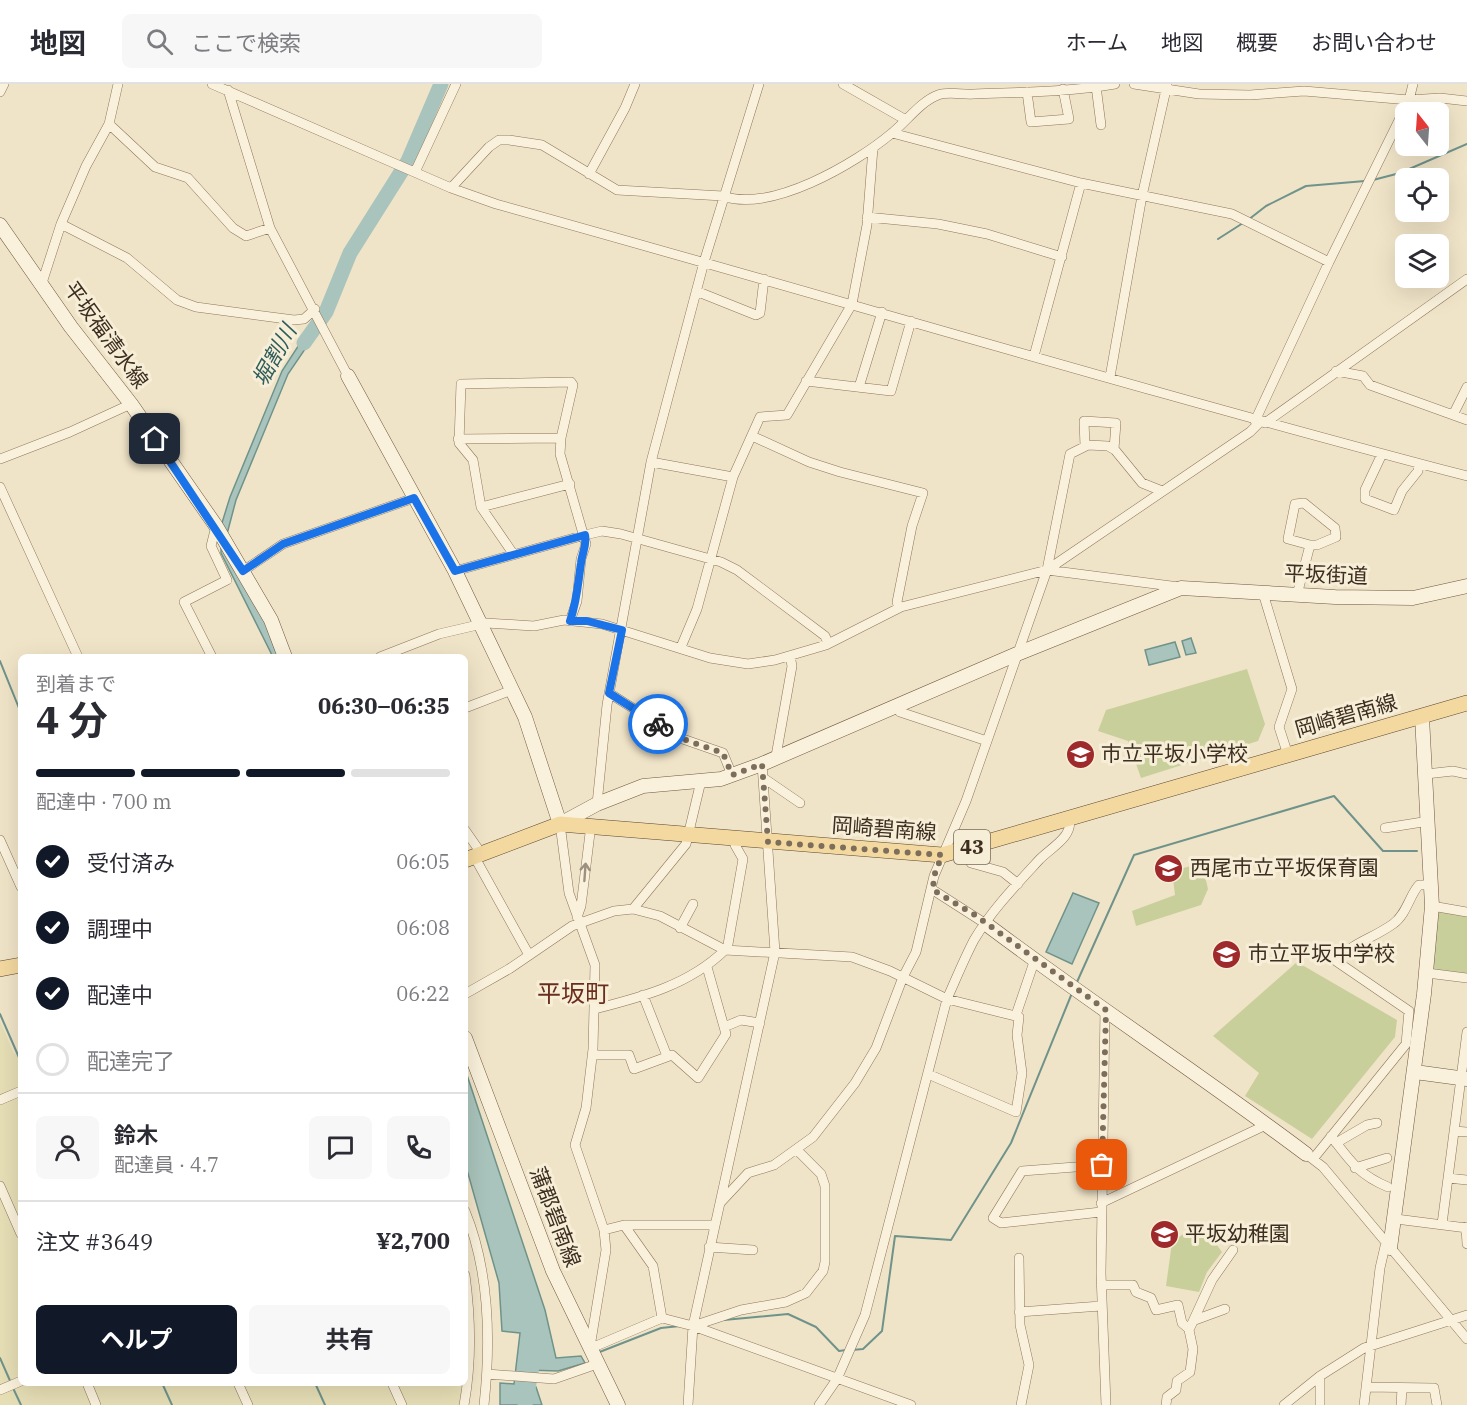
<!DOCTYPE html>
<html lang="ja">
<head>
<meta charset="utf-8">
<style>
  :root { --surface:#fff; --page:#f7f7f7; --text:#2b2b33; --muted:#7c7c81; --line:#e1e1e2; --accent:#111827 }
  body { margin:0; font-family:"IBM Plex Serif","Noto Sans JP",serif; background:var(--page); color:var(--text); height:100vh; display:flex; flex-direction:column; font-size:22px; white-space:nowrap }
  * { box-sizing:border-box; margin:0 }
  p { font-size:20px; color:var(--muted) }
  .icon { flex:none; width:33px; height:33px; fill:none; stroke:currentColor; stroke-width:2; stroke-linecap:round; stroke-linejoin:round }
  .map { position:relative; flex:1; overflow:hidden }
  .drawer { position:absolute; left:18px; top:570px; width:450px; height:732px; display:flex; flex-direction:column; background:var(--surface); border-radius:9px; box-shadow:0 6px 24px #0002 }
  .drawer>* { flex:none }
  .needle { width:39px; rotate:343deg }
  .buttons { position:absolute; left:1395px; top:18px; display:grid; gap:12px }
  .buttons a { display:grid; place-items:center; width:54px; height:54px; border-radius:9px; background:var(--surface); box-shadow:0 6px 24px #0002; font-size:30px }
  .pin { position:absolute; display:grid; place-items:center; width:51px; height:51px; color:#fff; margin:-26px; border-radius:12px; box-shadow:0 3px 9px #0006 }
  .courier { position:absolute; display:grid; place-items:center; width:60px; height:60px; margin:-30px; border:4px solid #1a73e8; border-radius:50%; background:#fff; color:#222; box-shadow:0 2px 8px #0007 }
  .overview em { font-style:normal; font-weight:700 }
  .overview div { display:flex; flex-direction:column-reverse }
  .overview { display:flex; align-items:center; justify-content:space-between; height:102px; padding:0 18px }
  h1 { font-size:39px; font-weight:700; line-height:45px }
  .bar { display:grid; grid-template-columns:repeat(4,1fr); gap:9px 6px; align-content:center; height:72px; padding:0 18px }
  .bar i { height:8px; border-radius:4px; background:var(--line) }
  .bar .current { background:var(--accent) }
  .bar p { grid-column:span 4 }
  .line { display:flex; align-items:center; gap:15px; padding:0 18px; border-top:2px solid var(--line) }
  .line div { flex:1 }
  .round { display:grid; place-items:center; flex:none; width:63px; height:63px; border-radius:9px; background:var(--page) }
  ol { padding:0 18px; list-style:none }
  li { display:flex; align-items:center; gap:18px; height:66px }
  li p { margin-inline-start:auto }
  li .icon { padding:6px; border-radius:50%; background:var(--accent); color:#fff; stroke-width:4 }
  li:last-child { color:var(--muted) }
  li i { width:33px; height:33px; border:3px solid var(--line); border-radius:50% }
  .cta { display:flex; gap:12px; margin-top:auto; padding:12px 18px }
  .cta a { flex:1; height:69px; border-radius:9px; background:var(--accent); color:#fff; font-size:24px; font-weight:700; line-height:69px; text-align:center }
  .cta a+a { background:var(--page); color:var(--text) }
  header { display:flex; align-items:center; gap:36px; box-sizing:border-box; height:84px; padding:0 30px; background:var(--surface); border-bottom:2px solid var(--line) }
  header strong { font-size:28px }
  nav { display:flex; gap:33px; margin-inline-start:auto; font-size:21px }
  .search { width:420px; height:54px; background:var(--page); display:flex; align-items:center; gap:15px; box-sizing:border-box; padding:0 21px; border-radius:9px; color:var(--muted); font-size:22px }
  .map>svg:first-child { display:block }
</style>
</head>
<body>
<header>
<strong>地図</strong>
<div class="search"><svg class="icon" aria-label="search" viewBox="0 0 24 24"><circle cx="10" cy="10" r="6"/><path d="M15 15l6 6"/></svg>ここで検索</div>
<nav><a>ホーム</a><a>地図</a><a>概要</a><a>お問い合わせ</a></nav>
</header>
<div class="map">
<svg width="1467" height="1321" viewBox="0 0 1467 1321">
  <rect width="100%" height="100%" fill="#f0e4c8"/>
  <path fill="#e6deb5" d="M0,937L14,970L21,967V1299H464L460,1321H0Z"/>
  <path fill="#c9cf9b" d="M1247,585L1265,640L1258,657L1141,694L1128,657L1098,647L1106,626Z
    M1202,779L1208,805L1201,821L1136,842L1132,827L1175,811L1172,787Z
    M1436,827L1467,831V891L1435,887L1433,884Z
    M1297,878L1397,936L1395,953L1312,1055L1245,1012L1259,989L1213,952Z
    M1200,1138L1222,1168L1207,1188L1199,1208L1166,1202L1172,1158Z"/>
  <path fill="#a9c4bc" stroke="#6f938a" stroke-width="1.5" d="M313,239L318,246L288,290L236,416L227,450L281,573H273L221,469V442L230,413L282,287Z
    M1191,554L1196,569L1186,571L1182,557Z
    M1175,558L1180,573L1149,581L1145,566Z
    M1073,809L1099,819L1072,880L1046,868Z
    M465,985L545,1226L556,1274L581,1272L585,1279L558,1287L527,1286L523,1301L536,1303L542,1321H500V1299L514,1300L520,1249L502,1247L499,1199L465,1079Z"/>
  <g fill="none" stroke-linecap="round" stroke-linejoin="round">
    <path stroke="#6f938a" stroke-width="2" d="M1373,96L1400,89L1467,60
      M1248,136L1266,122L1306,102L1365,97
      M1218,155L1243,139
      M0,577L21,629
      M1077,898L1134,771L1334,712L1383,767H1417
      M0,930L21,978
      M724,1236L788,1230L816,1243L839,1267L846,1266
      M852,1266L863,1265L882,1247L895,1152L951,1156L1011,1059L1072,909
      M597,1269L661,1244L680,1242
      M0,1274L11,1299
      M162,1299L172,1321
      M315,1299L325,1321
      M13,1304L21,1321"/>
    <path stroke="#a9c4bc" stroke-width="15" d="M304,259L326,228L350,169L408,77L441,0
      M525,1321L533,1277"/>
    <defs>
      <path id="street" d="M212,0L451,104L496,120C820,210 1142,307 1467,392
        M843,0L906,36
        M1134,0L1199,10L1250,11L1304,7L1409,16L1440,14L1467,17
        M1096,2L1101,41
        M228,6L270,144L348,292
        M0,8L4,0
        M1027,8L1031,38L1069,35L1063,5
        M109,40L155,83L188,94L233,144L246,152L270,144
        M892,49L1081,99L1232,130L1329,178
        M415,88L456,0
        M589,90L625,24L635,0
        M451,104L489,63L499,56H509L542,61L617,106L723,112C771,129 855,80 892,49C906,38 921,17 938,11C949,7 962,11 974,10C1021,8 1069,8 1115,0
        M867,133L938,140L987,150L1062,173
        M61,140L127,174L177,216L196,223L294,236L304,235L315,225
        M42,199L61,140L86,82L109,40L118,0
        M696,207L756,231L760,229L764,195
        M1034,272L1081,99
        M1336,287L1363,292L1370,301L1467,336
        M1110,293L1142,112L1167,1
        M806,297L891,307L911,237
        M859,303L882,228
        M1454,329L1467,303
        M1255,337L1329,178L1409,16L1413,0
        M1265,339L1467,195
        M752,352L809,378L840,388L923,409L912,442L897,518L899,524
        M458,355L561,354
        M1085,362L1084,337L1116,339L1114,365
        M1382,370L1365,406V415L1394,426L1402,407L1418,387L1419,380
        M0,375L70,348L131,320
        M651,378L733,393
        M0,403L78,573
        M481,423L570,400
        M514,471L481,423L473,376L459,359L461,300L571,298L573,301L561,354L560,370L586,460L581,475L577,517L570,537
        M1047,486L1250,348L1260,338
        M243,487L283,460L414,414
        M455,487L585,451L602,447L621,450L721,478L737,486L825,552L828,559
        M1263,509L1292,605L1279,643L1288,671
        M1297,511L1310,461L1288,455L1295,420L1304,419L1335,444L1336,453L1317,461H1310
        M681,563L697,525L733,393L760,333L787,331L852,220L867,141L873,64
        M212,573L184,518L227,496L211,462L216,442
        M380,573L439,550L486,539L534,542L564,536L602,540L710,574L748,580L775,576L826,561L901,523L1047,486L1179,503
        M609,609L680,654L723,669L732,691
        M895,623L900,628L987,657
        M465,624L512,606
        M776,672L792,582L790,572
        M1426,690L1453,687L1467,690
        M765,695L800,719
        M597,720L607,621L651,378L704,178L759,0
        M560,740L569,809L595,881L593,965L586,1024L575,1061L604,1146L606,1166L590,1263
        M1385,744L1429,737
        M465,746L481,769
        M0,756L21,803
        M474,772L529,871
        M971,779L1003,788L1018,800
        M933,806L986,840
        M1432,822L1467,828
        M633,825L686,760L701,697
        M577,833L581,822L591,741
        M680,844L693,820
        M727,866L743,775L735,761L736,755
        M1427,889L1467,894
        M465,910L509,885L572,842L614,827L633,825L660,832L725,866L852,873L890,887L947,915L1019,933L1017,951L1022,989L1016,1028L928,990
        M643,911L667,972
        M595,925C642,913 689,901 725,866
        M1105,925L1101,1189L1106,1321
        M1016,931L1035,875
        M724,943L741,936L760,939
        M1467,948L1448,1094L1467,1096
        M592,971H629L634,985L672,971L698,994L726,950L707,883
        M0,1016L21,1007
        M1454,1047L1467,1048
        M1331,1052C1350,1077 1359,1091 1388,1103
        M1336,1059L1367,1041L1377,1039
        M1310,1073L1323,1083L1467,1255
        M1313,1075L1406,960L1409,927L1336,877C1355,857 1372,855 1393,840C1407,830 1410,810 1419,801H1431
        M1355,1084L1387,1074
        M0,1102L21,1150
        M721,1118L748,1089L774,1081L813,1053L855,999L876,964L903,893L916,868L934,792L966,717L1047,486L1070,370L1088,361L1108,362L1115,366L1142,399L1162,407
        M1101,1119L1268,1040
        M465,1127C490,1188 491,1256 484,1321
        M1101,1128L1001,1139L993,1134L1022,1087L1102,1081
        M1396,1135L1467,1144
        M1442,1140L1448,1094
        M624,1141L653,1182L662,1234
        M1466,1143L1467,1160
        M604,1146L624,1141H714
        M709,1163L753,1166
        M1019,1174L1020,1241L1029,1281L1021,1321
        M1101,1201H1133L1136,1208L1151,1214L1156,1226L1178,1221L1182,1239L1189,1245
        M1019,1228L1101,1222
        M1195,1236L1225,1225
        M693,1242L741,1226L786,1218L806,1209L823,1187L825,1178V1102L821,1090L797,1066
        M589,1265L662,1234L693,1242L911,1321
        M487,1290L554,1295L597,1280
        M87,1299L96,1321
        M238,1299L248,1321
        M392,1299L402,1321
        M1366,1303L1434,1304L1437,1321
        M0,1306L21,1297
        M464,1321C472,1277 471,1235 465,1191
        M688,1321L693,1242L775,868L762,680
        M819,1321L837,1295L865,1231L947,915C956,895 964,875 974,856C991,827 1016,801 1039,776C1050,764 1074,753 1069,734
        M1166,1321L1167,1313L1176,1306L1177,1297L1190,1288L1193,1265L1189,1246L1212,1196L1233,1166
        M1284,1321L1320,1292L1364,1264L1467,1231
        M1320,1321V1292
        M1364,1321L1380,1184L1386,1158
        M1401,1321L1402,1304"/>
      <path id="secondary" d="M0,141L71,243L131,320L216,442L271,536L285,573
        M348,292L455,487L525,633L560,740L597,720L643,702L721,695L762,680L1017,570L1181,504L1335,513L1413,514L1467,502
        M986,840C1091,919 1201,991 1306,1070
        M465,954L553,1187L618,1321
        M1415,988L1467,995
        M1390,1164L1424,910L1432,822L1422,633"/>
      <path id="primary" d="M465,776L560,740L942,771L1467,619
        M0,885L21,881"/>
    </defs>
    <use href="#street" stroke="#8d765c" stroke-width="10"/>
    <use href="#secondary" stroke="#6f573f" stroke-width="15"/>
    <use href="#primary" stroke="#5b4430" stroke-width="16"/>
    <use href="#street" stroke="#faf1dc" stroke-width="9"/>
    <use href="#secondary" stroke="#faf1dc" stroke-width="14"/>
    <use href="#primary" stroke="#f3d9a0" stroke-width="15"/>
  </g>
  <defs><path id="oneway-shaft" d="M-6 0H5M1.5-3L5.5 0L1.5 3" fill="none" stroke-width="1.6" stroke-linecap="round" stroke-linejoin="round" transform="scale(1.5)"/></defs>
  <use stroke="#9c907e" href="#oneway-shaft" transform="translate(585 788) rotate(-86)"/>
  <g fill="none" stroke-linecap="round" stroke-linejoin="round">
    <path stroke="#7c6e5b" stroke-width="6" stroke-dasharray="0 10.8" d="M658,640L680,654L723,669L732,691L762,680L768,758L942,771L934,792L933,806L975,831L1106,926L1102,1081"/>
    <path stroke="#1a73e8" stroke-width="8" d="M155,355L243,487L283,460L414,414L455,487L585,451C587,462 582,469 581,479C578,499 577,517 570,537H587L622,546L609,609L658,640"/>
  </g>
  <defs>
    <symbol id="school-disc" viewBox="-11 -11 22 22"><circle r="9.5" fill="#9e2a2b" stroke="#f7eed8"/><path d="M0-5L7-2L0 1L-7-2ZM-4 1L0 2.5L4 1V4Q0 6-4 4Z" fill="#fff"/></symbol>
  </defs>
  <g fill-rule="evenodd">
    <use href="#school-disc" x="1064" y="654" width="33" height="33"/>
    <use href="#school-disc" x="1152" y="768" width="33" height="33"/>
    <use href="#school-disc" x="1210" y="854" width="33" height="33"/>
    <use href="#school-disc" x="1148" y="1134" width="33" height="33"/>
  </g>
  <g text-anchor="middle" stroke-width="6" stroke-linejoin="round" paint-order="stroke">
    <rect fill="#f7eed8" stroke="#756857" stroke-width="1.5" x="954" y="746" width="36" height="34" rx="4.5"/>
    <g font-size="20" font-weight="bold" fill="#3d2e20">
      <text x="972" y="770">43</text>
    </g>
    <g font-size="21" fill="#3d2e20" stroke="#f7eed8">
      <text transform="translate(106 251) rotate(54)" y="7">平坂福清水線</text>
      <text transform="translate(1326 491) rotate(2)" y="7">平坂街道</text>
      <text transform="translate(1346 632) rotate(-16)" y="7">岡崎碧南線</text>
      <text transform="translate(884 745) rotate(4)" y="7">岡崎碧南線</text>
      <text transform="translate(555 1133) rotate(69)" y="7">蒲郡碧南線</text>
    </g>
    <g font-size="21" fill="#3d2e20" stroke="#f7eed8" text-anchor="start">
      <text x="1101" y="677">市立平坂小学校</text>
      <text x="1190" y="791">西尾市立平坂保育園</text>
      <text x="1248" y="877">市立平坂中学校</text>
      <text x="1185" y="1157">平坂幼稚園</text>
    </g>
    <g font-size="22" font-style="italic" fill="#2f5d5a" stroke="#f7eed8">
      <text transform="translate(274 271) rotate(-61)" y="8">堀割川</text>
    </g>
    <g font-size="24" fill="#6b2e1e" stroke="#f7eed8">
      <text x="573" y="918">平坂町</text>
    </g>
  </g>
</svg>
<div class="buttons">
<a><svg class="needle" viewBox="-14 -14 28 28"><path d="M0-13l5 13h-10z" fill="#e53935"/><path d="M0 13l5-13h-10z" fill="#7c7c81"/></svg></a>
<a><svg class="icon" aria-label="locate" viewBox="0 0 24 24"><circle cx="12" cy="12" r="6"/><path d="M12 2v4M12 18v4M2 12h4M18 12h4"/></svg></a>
<a><svg class="icon" aria-label="layers" viewBox="0 0 24 24"><path d="M12 4l9 5-9 5-9-5zM3 14l9 5 9-5"/></svg></a>
</div>
<div class="pin" style="left:1102px;top:1081px;background:#ea580c"><svg class="icon" aria-label="bag" viewBox="0 0 24 24"><path d="M5 8h14l-1 12H6zM9 8a3 3 0 0 1 6 0"/></svg></div>
<div class="pin" style="left:155px;top:355px;background:#1f2937"><svg class="icon" aria-label="home" viewBox="0 0 24 24"><path d="M3 11l9-7 9 7M6 9v11h12V9"/></svg></div>
<div class="courier" style="left:658px;top:640px"><svg class="icon" aria-label="bike" viewBox="0 0 24 24"><circle cx="6" cy="16" r="4"/><circle cx="18" cy="16" r="4"/><path d="M6 16l4-8h5l3 8M10 8l3 8H6M13 5h3"/></svg></div>
<section class="drawer">
<div class="overview"><div><h1>4 分</h1><p>到着まで</p></div><em>06:30–06:35</em></div>
<div class="bar"><i class="current"></i><i class="current"></i><i class="current"></i><i></i><p>配達中 · 700 m</p></div>
<ol>
<li><svg class="icon" aria-label="check" viewBox="0 0 24 24"><path d="M5 12l5 5 9-10"/></svg>受付済み<p>06:05</p></li>
<li><svg class="icon" aria-label="check" viewBox="0 0 24 24"><path d="M5 12l5 5 9-10"/></svg>調理中<p>06:08</p></li>
<li><svg class="icon" aria-label="check" viewBox="0 0 24 24"><path d="M5 12l5 5 9-10"/></svg>配達中<p>06:22</p></li>
<li><i></i>配達完了</li>
</ol>
<div class="line" style="height:108px"><a class="round"><svg class="icon" aria-label="person" viewBox="0 0 24 24"><circle cx="12" cy="8" r="4"/><path d="M4 21q1-7 8-7t8 7"/></svg></a><div><b>鈴木</b><p>配達員 · 4.7</p></div><a class="round"><svg class="icon" aria-label="chat" viewBox="0 0 24 24"><path d="M4 5h16v11H9l-5 4z"/></svg></a><a class="round"><svg class="icon" aria-label="phone" viewBox="0 0 24 24"><path d="M5 4h4l2 5-3 2q2 4 5 5l2-3 5 2v4C11 20 4 13 5 4z"/></svg></a></div>
<div class="line" style="height:78px"><div>注文 #3649</div><b>¥2,700</b></div>
<div class="cta"><a>ヘルプ</a><a>共有</a></div>
</section>
</div>
</body>
</html>
